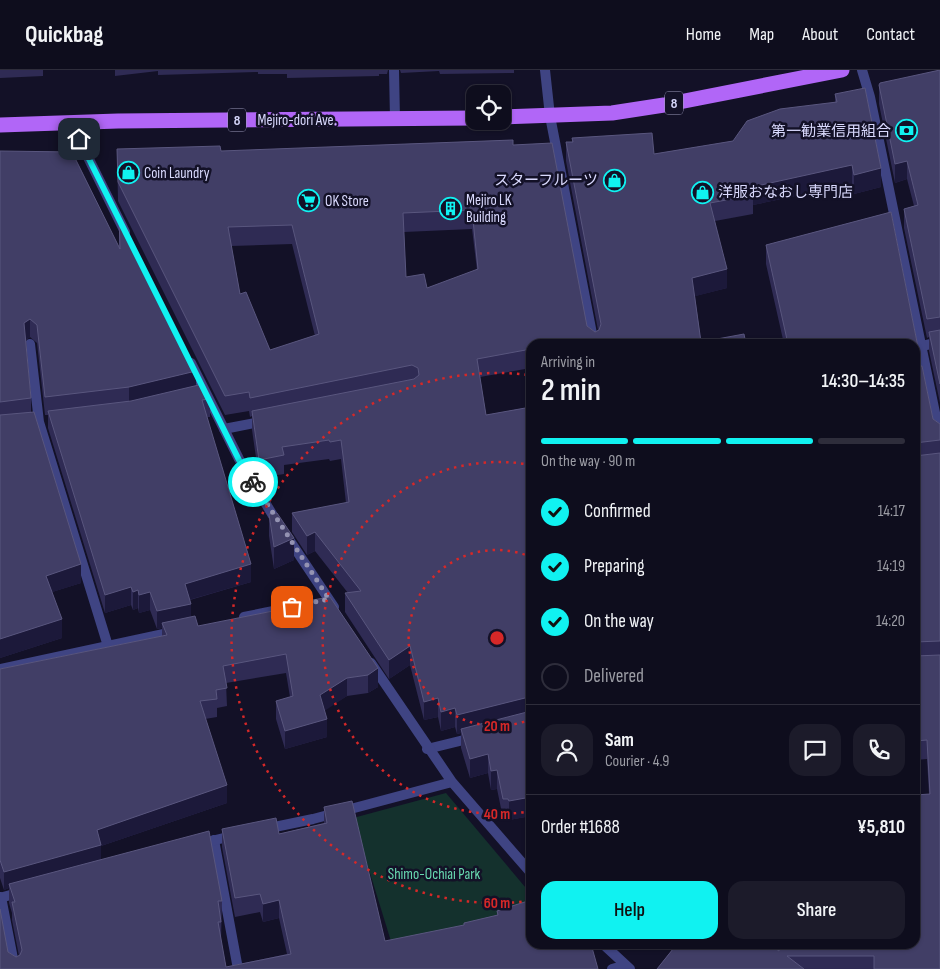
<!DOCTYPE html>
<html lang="en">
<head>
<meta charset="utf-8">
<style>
  :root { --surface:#0e0d1d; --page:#1c1b2a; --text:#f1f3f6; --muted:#9b9ca4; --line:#2e2d3b; --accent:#10f2f1 }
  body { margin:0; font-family:"Sofia Sans Condensed","Noto Sans JP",sans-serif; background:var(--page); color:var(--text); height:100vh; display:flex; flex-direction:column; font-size:19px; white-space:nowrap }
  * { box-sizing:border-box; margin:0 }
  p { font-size:16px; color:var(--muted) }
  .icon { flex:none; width:28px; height:28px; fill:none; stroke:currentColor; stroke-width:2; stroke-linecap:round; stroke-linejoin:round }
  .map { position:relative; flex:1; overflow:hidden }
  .details { position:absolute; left:526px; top:269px; width:394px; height:610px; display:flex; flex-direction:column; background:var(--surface); border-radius:15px; box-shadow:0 1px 4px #0004,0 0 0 1px var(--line) }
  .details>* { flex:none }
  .tools { position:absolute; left:466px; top:15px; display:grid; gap:10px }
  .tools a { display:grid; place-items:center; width:45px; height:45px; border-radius:10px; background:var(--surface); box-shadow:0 1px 4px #0004,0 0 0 1px var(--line); font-size:25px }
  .pin { position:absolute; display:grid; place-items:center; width:42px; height:42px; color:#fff; margin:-21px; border-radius:10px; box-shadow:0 2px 8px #0006 }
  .courier { position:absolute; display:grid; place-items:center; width:50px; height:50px; margin:-25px; border:4px solid #10f2f1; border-radius:50%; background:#fff; color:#222; box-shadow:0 1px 6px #0007 }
  .overview em { font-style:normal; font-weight:600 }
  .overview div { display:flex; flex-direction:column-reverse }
  .overview { display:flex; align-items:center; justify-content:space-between; height:85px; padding:0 15px }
  h1 { font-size:32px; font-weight:600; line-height:38px }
  .bar { display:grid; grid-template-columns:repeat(4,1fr); gap:8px 5px; align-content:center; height:60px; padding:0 15px }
  .bar i { height:6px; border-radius:4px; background:var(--line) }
  .bar .current { background:var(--accent) }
  .bar p { grid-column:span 4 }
  .line { display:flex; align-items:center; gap:12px; padding:0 15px; border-top:1px solid var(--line) }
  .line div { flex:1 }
  .round { display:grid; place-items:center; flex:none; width:52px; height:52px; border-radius:15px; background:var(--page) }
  ol { padding:0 15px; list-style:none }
  li { display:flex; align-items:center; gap:15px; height:55px }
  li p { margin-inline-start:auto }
  li .icon { padding:5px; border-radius:50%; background:var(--accent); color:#111; stroke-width:4 }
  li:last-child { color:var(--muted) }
  li i { width:28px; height:28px; border:2px solid var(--line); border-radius:50% }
  .cta { display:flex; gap:10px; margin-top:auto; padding:10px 15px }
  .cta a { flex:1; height:58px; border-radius:15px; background:var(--accent); color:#111; font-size:20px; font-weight:600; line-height:58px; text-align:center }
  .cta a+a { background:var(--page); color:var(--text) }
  header { display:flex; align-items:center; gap:30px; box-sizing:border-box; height:70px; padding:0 25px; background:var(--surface); border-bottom:1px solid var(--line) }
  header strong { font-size:24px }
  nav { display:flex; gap:28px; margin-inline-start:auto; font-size:18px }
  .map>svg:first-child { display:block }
</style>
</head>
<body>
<header>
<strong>Quickbag</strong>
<nav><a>Home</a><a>Map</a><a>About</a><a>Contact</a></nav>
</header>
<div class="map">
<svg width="940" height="899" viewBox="0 0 940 899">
  <rect width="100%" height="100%" fill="#131127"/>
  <path fill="#14312d" d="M446,723L531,824V838L394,881L353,748Z"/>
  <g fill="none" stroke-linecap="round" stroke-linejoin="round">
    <path stroke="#3f4483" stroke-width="10" d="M550,46L594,274
      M30,274L39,352L108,576
      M922,276L940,272
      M224,359L265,351
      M427,679L472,668
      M214,770L238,899"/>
    <path stroke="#3f4483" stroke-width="10" d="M394,0L395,49
      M545,0L550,46
      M862,0L870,27L940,367
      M71,53L125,162
      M191,293L239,389L278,454
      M288,468L334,537
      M244,547L288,538
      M371,593L452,712L531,803
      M0,599L173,562
      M265,759L313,749L452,712
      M199,774L236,765
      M1,827L15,899
      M0,828L21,822
      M603,874L630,899
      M612,899L626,895"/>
    <path stroke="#b166f7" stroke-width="15" d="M502,47L612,43L664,35L842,0
      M0,55L118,51L475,48"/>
  </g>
  <path fill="#2f2b54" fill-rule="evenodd" d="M0,0H43V6L0,8Z
    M115,0H388L387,4H379V6L287,8V4H258V2L158,5V1L115,6Z
    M400,0H514V3L440,4L439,1L401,3Z
    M940,0V333L929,281V267L927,268L904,158V139L914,136L907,109L895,113L879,34V15Z
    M835,24L881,117L854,124L852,114L753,135V144L715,151L727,218L695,226L701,272L746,274H531V298L480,307L486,345L531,337V746L509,750L508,748H503L497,719L491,720L488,703L470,708L461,678V663L457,664L455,657L441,661L438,647L424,650L410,595L389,609L345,542V523H348L315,481L307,485L292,462V443L346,433L341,389L330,391L329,389L284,395V404L259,408L252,360V346L250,347L249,341L225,345L118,131L117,79L221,81L513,75L587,256L595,262L598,260L566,91V72H572V68L654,84L733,71L835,32ZM472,159L477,200L427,218L406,207L404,162ZM292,174L315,266L270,280L240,224L231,176Z
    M0,81L119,177V146L196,316L210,329V347H207L251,512L190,530L191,547L198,556L277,541V536L330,527L378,617L368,623L347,626L324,640L327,667L285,679L276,649V631L290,627L286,603L226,613L227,636L217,638V647L205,649L227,733L101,776V790L222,831L221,870L226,897L287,884L279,848L263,852L260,842L235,847L222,777V759L279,764L324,753V737L385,871L464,856V853L497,845V841L598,899H0L8,882L16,887L19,886L12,850V843L9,833V818L4,820L0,808V599L162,566V558L157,559L150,540L139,543L138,538L133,540L131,535L105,543L48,358V345H45L37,273L30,267L26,270L31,328V342L81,513L52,522L62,568L0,588Z
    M891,142L919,282V296H922L933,349L940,354V899H657L677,874H769L779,881V874H915V725L929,724L927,689L915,690V274H784L766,194V175Z
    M269,444L294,490L274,499L269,466Z"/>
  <path fill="#1c193a" d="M907,91V109L895,113V94Z
    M852,95V114L753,135V125L752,117Z
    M881,98V117L854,124V105Z
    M727,199V218L692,227V208Z
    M30,249V267L24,271V253Z
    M919,282V301L915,303V284Z
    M196,301V319L129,335V317Z
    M315,462V481L307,485V466Z
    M294,468V490L274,499V477Z
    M81,494V513L46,524V506Z
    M251,494V512L185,531V514Z
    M131,517V535L105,543V525Z
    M138,520V538L133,540V522Z
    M150,522V540L139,543V525Z
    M191,534V551L162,553V558L157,559V541Z
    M62,549V568L0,588V569Z
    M410,576V595L389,609V590Z
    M378,598V617L368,623V605Z
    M347,608V626L320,644V625Z
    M529,627V646L461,659V663L457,664V645Z
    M438,628V647L424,650V632Z
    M455,638V657L441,661V642Z
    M327,649V667L285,679V661Z
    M488,684V703L470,708V689Z
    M497,700V719L491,720V701Z
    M227,715V733L101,776V794L9,814V818L4,820V802L97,760Z
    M531,727V746L509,750V731Z
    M279,830V848L263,852V834Z"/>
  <path fill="#413e66" stroke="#59567e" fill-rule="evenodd" d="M940,0V247L927,249L904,139L918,135L907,91L895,94L879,15L880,13Z
    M865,18L881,98L854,105L852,95L752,117L753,125L710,133L727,199L692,208L701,272L744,264L746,274H531V279L477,289L486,345L531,337V628L529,627L457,645L455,638L441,642L438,628L424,632L410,576L389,590L345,523L361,521L315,462L307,466L292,443L349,432L341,370L330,372L329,370L282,377L284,385L259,390L252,341L414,309L419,305L418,298L412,295L250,328L249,322L225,326L118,112L117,79L220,76L221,81L513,70V75L552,73L587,256L595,262L599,260L601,254L566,72H573L572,68L652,63L654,84L733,71L747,51L780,39L837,32L835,24ZM472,140L478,199L427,218L424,204L406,207L403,143ZM292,155L319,264L270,280L246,222L240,224L228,157Z
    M0,81L72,82L120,179L119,146L196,301L129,317L45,327L37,255L30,249L24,253L31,328L0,332Z
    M891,142L919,282L915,284V274H788L766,175Z
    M940,260V314L929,262Z
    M915,296H922L933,349L940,354V370L915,373Z
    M203,314L210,329L202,330L251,494L185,514L191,534L157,541L150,522L139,525L138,520L133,522L131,517L105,525L48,341L131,331Z
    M34,342L81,494L46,506L62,549L0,569V345Z
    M940,383V571L915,572V386Z
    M277,443L294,468L274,477L269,444Z
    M330,527L378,598L368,605L347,608L320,625L327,649L285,661L276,631L293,626L286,584L223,596L227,618L216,620L217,629L200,631L227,715L97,760L101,775L4,802L0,790V599L167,565L162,553L195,546L198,556L278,540L277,536Z
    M940,585V899H874V886H787L804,899H657L677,874H769L779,881V874H915V725L930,724L927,670L915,671V586Z
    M531,641V727L509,731L508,729H503L497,700L491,701L488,684L470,689L461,659Z
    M352,731L385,871L464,855V853L498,845L497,841L509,837L531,830V874H591L598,899H0V839L8,882L16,887L20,885L22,880L12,832H15L9,814L209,761L222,831H218L221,852H218L226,897L291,884L279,830L263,834L260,824L235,828L222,759L276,748L279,764L327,753L324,737Z"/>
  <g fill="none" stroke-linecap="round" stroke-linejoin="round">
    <path stroke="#9493b2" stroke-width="5" stroke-dasharray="0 9" d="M253,412L329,529L292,537"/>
    <path stroke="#10f2f1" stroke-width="6" d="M79,69L239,390L253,412"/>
  </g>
  <g fill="none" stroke="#d62828" stroke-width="2.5" stroke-dasharray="2.5 5">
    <path d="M531 649A88 88 0 1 1 531 487"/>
    <path d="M531 741A176 176 0 1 1 531 395"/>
    <path d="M529 831A265 265 0 1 1 529 305"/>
  </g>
  <defs>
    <symbol id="bank-ring" viewBox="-11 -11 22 22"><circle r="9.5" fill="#131127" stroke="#10f2f1" stroke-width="1.5"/><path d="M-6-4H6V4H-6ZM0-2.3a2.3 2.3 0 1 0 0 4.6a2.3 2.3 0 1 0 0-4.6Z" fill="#10f2f1"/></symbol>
    <symbol id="shop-ring" viewBox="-11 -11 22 22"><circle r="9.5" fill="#131127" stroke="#10f2f1" stroke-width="1.5"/><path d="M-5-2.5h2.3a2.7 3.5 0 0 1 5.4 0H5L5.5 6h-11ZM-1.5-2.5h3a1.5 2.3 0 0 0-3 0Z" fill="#10f2f1"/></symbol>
    <symbol id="supermarket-ring" viewBox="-11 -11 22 22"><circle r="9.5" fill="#131127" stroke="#10f2f1" stroke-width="1.5"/><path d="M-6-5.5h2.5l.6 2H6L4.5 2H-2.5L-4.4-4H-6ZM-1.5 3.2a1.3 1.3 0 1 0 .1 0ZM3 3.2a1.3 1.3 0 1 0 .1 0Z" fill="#10f2f1"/></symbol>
    <symbol id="building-ring" viewBox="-11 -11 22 22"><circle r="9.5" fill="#131127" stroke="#10f2f1" stroke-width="1.5"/><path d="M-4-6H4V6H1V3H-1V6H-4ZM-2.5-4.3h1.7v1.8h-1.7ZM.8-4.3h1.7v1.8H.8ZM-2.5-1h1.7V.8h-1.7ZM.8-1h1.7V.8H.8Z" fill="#10f2f1"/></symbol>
  </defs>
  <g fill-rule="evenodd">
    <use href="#bank-ring" x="894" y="48" width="25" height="25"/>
    <use href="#shop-ring" x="116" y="90" width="25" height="25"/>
    <use href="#shop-ring" x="602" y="98" width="25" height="25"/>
    <use href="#shop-ring" x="690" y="110" width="25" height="25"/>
    <use href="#supermarket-ring" x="296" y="118" width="25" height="25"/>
    <use href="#building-ring" x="438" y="126" width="25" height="25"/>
  </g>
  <g text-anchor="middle" stroke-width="5" stroke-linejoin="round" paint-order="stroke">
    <g fill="#131127" stroke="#9e9dbd" stroke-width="1">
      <rect x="665" y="21.5" width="18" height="23" rx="4"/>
      <rect x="228" y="38.5" width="18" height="23" rx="4"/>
    </g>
    <g font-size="14" font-weight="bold" fill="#d9d9fd">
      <text x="674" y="38">8</text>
      <text x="237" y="55">8</text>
    </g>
    <g font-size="15" fill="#d9d9fd" stroke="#131127">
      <text x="297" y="55">Mejiro-dori Ave.</text>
    </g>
    <g font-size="15" fill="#d9d9fd" stroke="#131127" text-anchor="start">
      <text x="891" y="66" text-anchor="end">第一勧業信用組合</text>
      <text x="144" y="108">Coin Laundry</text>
      <text x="598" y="115" text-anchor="end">スターフルーツ</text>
      <text x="718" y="127">洋服おなおし専門店</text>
      <text x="466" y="135">Mejiro LK<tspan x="466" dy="17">Building</tspan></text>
      <text x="325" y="136">OK Store</text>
    </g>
    <g font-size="15" fill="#68dab1" stroke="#131127">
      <text x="434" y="809">Shimo-Ochiai Park</text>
    </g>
  </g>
  <circle cx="497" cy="568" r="8" fill="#d62828" stroke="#131127" stroke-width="2.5"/>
  <g font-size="15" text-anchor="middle" font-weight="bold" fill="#d62828" stroke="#131127" stroke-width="5" stroke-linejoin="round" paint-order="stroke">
    <text x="497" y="661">20 m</text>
    <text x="497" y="749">40 m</text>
    <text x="497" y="838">60 m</text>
  </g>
</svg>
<div class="tools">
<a><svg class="icon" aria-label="locate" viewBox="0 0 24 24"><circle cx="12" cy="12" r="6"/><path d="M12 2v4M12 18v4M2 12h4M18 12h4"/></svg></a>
</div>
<div class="pin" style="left:292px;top:537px;background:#ea580c"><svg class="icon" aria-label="bag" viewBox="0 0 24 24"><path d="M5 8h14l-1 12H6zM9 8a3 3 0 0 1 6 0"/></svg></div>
<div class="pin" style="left:79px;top:69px;background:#1f2937"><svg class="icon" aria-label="home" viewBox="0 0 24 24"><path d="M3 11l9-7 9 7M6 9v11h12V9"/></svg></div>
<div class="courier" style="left:253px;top:412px"><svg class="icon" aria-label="bike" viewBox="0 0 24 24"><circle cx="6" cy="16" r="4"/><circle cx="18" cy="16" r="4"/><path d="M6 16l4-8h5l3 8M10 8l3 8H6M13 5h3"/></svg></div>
<section class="details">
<div class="overview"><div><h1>2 min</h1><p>Arriving in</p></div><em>14:30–14:35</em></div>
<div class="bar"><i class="current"></i><i class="current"></i><i class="current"></i><i></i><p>On the way · 90 m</p></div>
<ol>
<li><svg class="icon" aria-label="check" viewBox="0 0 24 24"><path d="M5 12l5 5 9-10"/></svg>Confirmed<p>14:17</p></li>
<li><svg class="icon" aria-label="check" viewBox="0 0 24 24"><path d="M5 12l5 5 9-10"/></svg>Preparing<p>14:19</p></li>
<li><svg class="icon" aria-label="check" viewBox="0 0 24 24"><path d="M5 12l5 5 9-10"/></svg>On the way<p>14:20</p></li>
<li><i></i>Delivered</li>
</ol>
<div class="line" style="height:90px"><a class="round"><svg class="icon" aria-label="person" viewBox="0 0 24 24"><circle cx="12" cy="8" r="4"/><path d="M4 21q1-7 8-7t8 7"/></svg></a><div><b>Sam</b><p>Courier · 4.9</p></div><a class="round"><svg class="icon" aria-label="chat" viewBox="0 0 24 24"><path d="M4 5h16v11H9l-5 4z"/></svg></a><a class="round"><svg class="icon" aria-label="phone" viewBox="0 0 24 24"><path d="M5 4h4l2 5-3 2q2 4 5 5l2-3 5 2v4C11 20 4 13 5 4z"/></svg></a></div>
<div class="line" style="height:65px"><div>Order #1688</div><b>¥5,810</b></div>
<div class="cta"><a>Help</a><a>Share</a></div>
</section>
</div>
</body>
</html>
